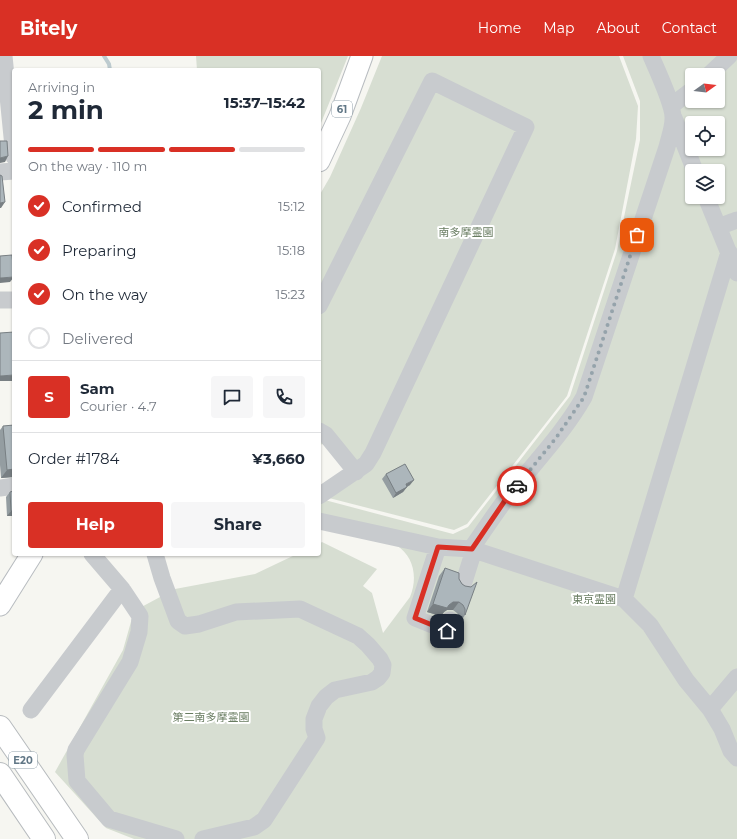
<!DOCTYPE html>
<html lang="en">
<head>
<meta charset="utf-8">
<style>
  :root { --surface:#fff; --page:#f6f6f7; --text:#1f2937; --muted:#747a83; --line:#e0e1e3; --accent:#d93025 }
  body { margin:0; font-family:Montserrat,"Noto Sans JP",sans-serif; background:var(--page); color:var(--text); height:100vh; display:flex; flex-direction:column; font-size:15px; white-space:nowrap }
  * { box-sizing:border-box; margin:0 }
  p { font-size:13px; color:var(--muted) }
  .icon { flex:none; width:22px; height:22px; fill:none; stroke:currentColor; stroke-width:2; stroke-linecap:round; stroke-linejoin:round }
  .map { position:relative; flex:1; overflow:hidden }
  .drawer { position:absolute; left:12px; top:12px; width:309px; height:488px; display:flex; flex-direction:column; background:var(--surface); border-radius:4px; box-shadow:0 1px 3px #0004 }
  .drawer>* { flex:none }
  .needle { width:26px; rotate:75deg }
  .buttons { position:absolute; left:685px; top:12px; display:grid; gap:8px }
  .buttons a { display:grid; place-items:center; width:40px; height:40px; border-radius:4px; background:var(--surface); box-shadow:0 1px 3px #0004; font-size:20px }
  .pin { position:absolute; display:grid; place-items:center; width:34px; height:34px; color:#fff; margin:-17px; border-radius:8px; box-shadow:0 2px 6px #0006 }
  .courier { position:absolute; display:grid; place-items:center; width:40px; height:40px; margin:-20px; border:3px solid #d93025; border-radius:50%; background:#fff; color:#222; box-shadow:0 1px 5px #0007 }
  .summary em { font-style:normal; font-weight:700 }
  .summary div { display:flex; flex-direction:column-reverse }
  .summary { display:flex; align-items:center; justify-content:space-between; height:68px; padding:0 16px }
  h1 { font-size:26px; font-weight:700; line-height:30px }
  .bar { display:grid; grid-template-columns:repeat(4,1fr); gap:6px 4px; align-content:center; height:48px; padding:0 16px }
  .bar i { height:5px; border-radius:3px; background:var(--line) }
  .bar .active { background:var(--accent) }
  .bar p { grid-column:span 4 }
  .line { display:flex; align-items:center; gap:10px; padding:0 16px; border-top:1px solid var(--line) }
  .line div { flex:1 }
  .round { display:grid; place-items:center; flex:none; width:42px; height:42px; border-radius:4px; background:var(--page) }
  ol { padding:0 16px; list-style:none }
  li { display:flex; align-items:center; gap:12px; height:44px }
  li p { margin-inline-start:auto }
  li .icon { padding:4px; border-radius:50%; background:var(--accent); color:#fff; stroke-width:4 }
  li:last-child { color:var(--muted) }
  li i { width:22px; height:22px; border:2px solid var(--line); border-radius:50% }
  .primary-button { display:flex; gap:8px; margin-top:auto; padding:8px 16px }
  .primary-button a { flex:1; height:46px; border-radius:4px; background:var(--accent); color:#fff; font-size:16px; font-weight:700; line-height:46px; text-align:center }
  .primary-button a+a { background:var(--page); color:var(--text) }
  header { display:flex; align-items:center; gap:24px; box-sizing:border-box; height:56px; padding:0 20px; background:var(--accent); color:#fff }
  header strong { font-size:19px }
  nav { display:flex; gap:22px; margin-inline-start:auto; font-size:14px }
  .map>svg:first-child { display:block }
</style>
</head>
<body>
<header>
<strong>Bitely</strong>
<nav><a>Home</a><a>Map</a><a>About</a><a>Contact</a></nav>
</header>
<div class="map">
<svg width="737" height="783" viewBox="0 0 737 783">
  <rect width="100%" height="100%" fill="#f6f6f1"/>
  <path fill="#d7ded2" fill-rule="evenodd" d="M196,0H348L319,72V14H197Z
    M382,0H619L638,50L636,83L615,193L567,340L467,468L454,474L325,441L354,422L327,387L319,389V208L320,205L319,204V140L330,121L361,52Z
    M623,0H737V783H134L106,772L55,716L123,594L134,555L175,533L255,518L297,498H319V488L322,486L377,513L363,530L372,537L383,577L410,541C418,522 414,500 396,489L319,468V445L321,443L453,478L468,471L570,340L617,195L640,84V45ZM692,19H718V45H692ZM692,67H718V93H692ZM692,115H718V141H692Z"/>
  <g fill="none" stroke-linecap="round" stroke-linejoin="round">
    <path stroke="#bdcbcf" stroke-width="4" d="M104,0L109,8L110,14"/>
    <defs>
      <path id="major" d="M319,105L340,60L362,0
        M0,549L32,498"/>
      <path id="highway" d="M0,671L77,783
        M0,718L44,783"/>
    </defs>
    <use href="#major" stroke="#b8bcc0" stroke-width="23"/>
    <use href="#highway" stroke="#b7bbbe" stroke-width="24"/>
    <path stroke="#c8cbce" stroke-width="17" d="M4,0L14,101
      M709,19L729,0
      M671,50L692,34
      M674,62L695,115
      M0,116L14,115
      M706,141L737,217
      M718,171L737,164
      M0,244H14
      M319,250L432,25L526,71L373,397L366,408L319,440
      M319,375L326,379L356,416
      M0,432L14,430
      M319,465L438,491L471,493L624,543L650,569L686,624L710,653L722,673L731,695L737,702
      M438,491L415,562L447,575L450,564
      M471,493C483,476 494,459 506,443C532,409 563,378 584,341L667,91C669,82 673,72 673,63C674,50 657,14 651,0
      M92,498L122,533L140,560L139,576L130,606L76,694L75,699L77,725L109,763L176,783
      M155,498L162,522L178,565L185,570L199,568L236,556L300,553L358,580L368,589L380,603L383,609L382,617L378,622L372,626L335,634L326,641L319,650L314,663V673L317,682L264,764L254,771L203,783
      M463,529L474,494
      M624,543L729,196
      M710,653L737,621
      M31,654L122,533"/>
    <use href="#major" stroke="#fff" stroke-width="21"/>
    <use href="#highway" stroke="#fff" stroke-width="22"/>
  </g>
  <path fill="#949da1" d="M3,370L14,421L1,422L0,409V374Z
    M386,418L410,429L407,431L403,436L393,442L382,423Z
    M14,435V460H7L6,441L10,436Z
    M445,512L459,523L462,528L465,530V559L460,567V561L457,557L453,554H447L444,556L441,560L427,556L439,520Z"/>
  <path fill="#787f83" d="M8,100L5,106L0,107V102Z
    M5,146L1,152H0V147Z
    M14,221L10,226L0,227V222Z
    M14,319V325H0V320Z
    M14,413V421L1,422L7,414Z
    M414,424L410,429L404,432L407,431L403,436L393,442L396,437L406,428Z
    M11,455H14V460H7Z
    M453,546H459L453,554H447L444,556L441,560L427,556L433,548L449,549Z"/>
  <path fill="#acb6bb" stroke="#787f83" d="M0,85H7L8,100L0,102Z
    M0,119L2,120L5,146L0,147Z
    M12,199L14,221L0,222V200Z
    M14,276V319L0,320V277Z
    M14,369V413L7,414L3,370Z
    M405,408L414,424L406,428L407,431L396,437L386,418Z
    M14,435V455H11L10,436Z
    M445,512L459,517V523L462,528L465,530L471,531L477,526L465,559V553L463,549L459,546H453L449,549L447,552L433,548Z"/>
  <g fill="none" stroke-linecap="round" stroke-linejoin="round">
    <path stroke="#95a3ab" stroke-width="4" stroke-dasharray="0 7.2" d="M517,430L556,382L584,341L637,179"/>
    <path stroke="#d93025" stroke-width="5" d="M447,575L415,562L438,491L472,493L506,443L517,430"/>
  </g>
  <g text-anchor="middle" stroke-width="4" stroke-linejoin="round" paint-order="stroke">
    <g fill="#fff" stroke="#90a0aa" stroke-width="1">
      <rect x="332" y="45" width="20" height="16" rx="3"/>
      <rect x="9" y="696" width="28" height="16" rx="3"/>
    </g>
    <g font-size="10" font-weight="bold" fill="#617786">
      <text x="342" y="57">61</text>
      <text x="23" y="708">E20</text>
    </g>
    <g font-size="11" fill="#687c61" stroke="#fff">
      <text x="466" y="180">南多摩霊園</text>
      <text x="594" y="547">東京霊園</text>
      <text x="211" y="665">第二南多摩霊園</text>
    </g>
  </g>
</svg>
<div class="buttons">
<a><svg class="needle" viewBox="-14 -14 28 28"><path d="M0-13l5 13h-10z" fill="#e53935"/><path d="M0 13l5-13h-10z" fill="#747a83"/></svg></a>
<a><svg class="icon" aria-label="locate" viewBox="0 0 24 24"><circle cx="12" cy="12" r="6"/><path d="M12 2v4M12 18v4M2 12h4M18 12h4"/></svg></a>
<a><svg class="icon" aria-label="layers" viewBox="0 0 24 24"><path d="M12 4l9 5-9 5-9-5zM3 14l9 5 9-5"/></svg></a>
</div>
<div class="pin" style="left:637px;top:179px;background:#ea580c"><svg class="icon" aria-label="bag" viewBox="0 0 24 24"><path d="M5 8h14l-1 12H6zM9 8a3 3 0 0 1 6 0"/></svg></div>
<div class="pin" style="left:447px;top:575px;background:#1f2937"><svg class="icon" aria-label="home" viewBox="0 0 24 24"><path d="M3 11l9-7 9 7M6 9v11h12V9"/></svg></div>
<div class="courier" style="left:517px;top:430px"><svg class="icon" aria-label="car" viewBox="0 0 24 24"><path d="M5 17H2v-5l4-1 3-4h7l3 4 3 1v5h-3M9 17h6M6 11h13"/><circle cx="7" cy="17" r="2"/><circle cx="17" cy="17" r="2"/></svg></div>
<section class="drawer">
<div class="summary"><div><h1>2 min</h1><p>Arriving in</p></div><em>15:37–15:42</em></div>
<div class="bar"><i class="active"></i><i class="active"></i><i class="active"></i><i></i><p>On the way · 110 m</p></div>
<ol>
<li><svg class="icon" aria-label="check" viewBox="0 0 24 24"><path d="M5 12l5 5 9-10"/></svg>Confirmed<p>15:12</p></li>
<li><svg class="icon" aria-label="check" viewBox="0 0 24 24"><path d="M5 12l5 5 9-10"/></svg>Preparing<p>15:18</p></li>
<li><svg class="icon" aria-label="check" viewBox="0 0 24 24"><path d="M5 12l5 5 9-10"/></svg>On the way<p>15:23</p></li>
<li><i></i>Delivered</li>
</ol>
<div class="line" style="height:72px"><b class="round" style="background:var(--accent);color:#fff">S</b><div><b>Sam</b><p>Courier · 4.7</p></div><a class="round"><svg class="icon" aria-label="chat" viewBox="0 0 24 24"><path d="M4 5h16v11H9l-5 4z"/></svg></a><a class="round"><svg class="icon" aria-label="phone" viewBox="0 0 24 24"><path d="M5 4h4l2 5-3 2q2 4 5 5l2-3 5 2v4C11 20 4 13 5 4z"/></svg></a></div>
<div class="line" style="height:52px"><div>Order #1784</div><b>¥3,660</b></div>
<div class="primary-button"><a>Help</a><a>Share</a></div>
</section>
</div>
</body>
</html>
